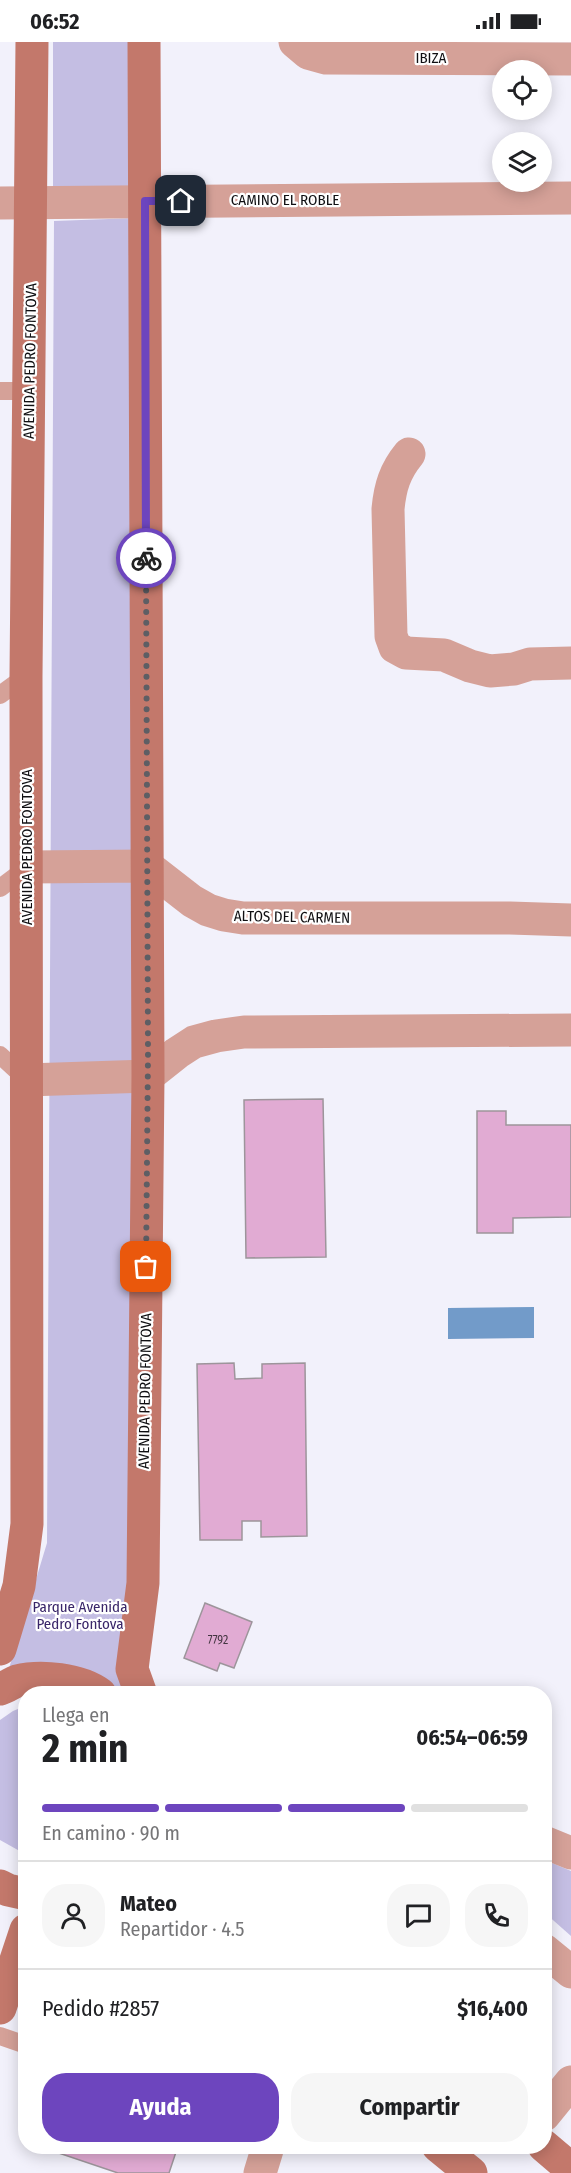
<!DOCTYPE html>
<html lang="es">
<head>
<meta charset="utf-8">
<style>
  :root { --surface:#fff; --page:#f6f6f6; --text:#202124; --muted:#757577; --line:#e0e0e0; --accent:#6d45be }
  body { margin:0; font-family:"Fira Sans Condensed",sans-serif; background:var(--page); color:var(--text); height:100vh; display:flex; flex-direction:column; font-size:22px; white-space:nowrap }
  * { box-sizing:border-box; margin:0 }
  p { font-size:20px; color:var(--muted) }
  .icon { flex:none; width:33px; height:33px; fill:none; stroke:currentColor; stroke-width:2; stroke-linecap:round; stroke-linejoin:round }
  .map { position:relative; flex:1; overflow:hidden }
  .sheet { position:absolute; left:18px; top:1644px; width:534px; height:468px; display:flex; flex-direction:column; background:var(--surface); border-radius:24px; box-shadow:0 3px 15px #0003 }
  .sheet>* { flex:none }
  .tools { position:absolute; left:492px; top:18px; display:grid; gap:12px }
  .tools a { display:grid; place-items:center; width:60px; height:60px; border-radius:50%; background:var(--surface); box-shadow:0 3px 15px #0003; font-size:30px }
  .pin { position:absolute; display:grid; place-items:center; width:51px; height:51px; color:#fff; margin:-26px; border-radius:12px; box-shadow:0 3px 9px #0006 }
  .courier { position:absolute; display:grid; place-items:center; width:60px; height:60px; margin:-30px; border:4px solid #6d45be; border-radius:50%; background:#fff; color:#222; box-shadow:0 2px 8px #0007 }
  .head em { font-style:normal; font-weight:700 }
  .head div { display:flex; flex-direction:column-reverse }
  .head { display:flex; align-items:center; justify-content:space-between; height:102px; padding:0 24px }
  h1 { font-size:39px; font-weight:700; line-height:45px }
  .bar { display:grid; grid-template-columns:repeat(4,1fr); gap:9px 6px; align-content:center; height:72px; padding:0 24px }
  .bar i { height:8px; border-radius:4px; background:var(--line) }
  .bar .active { background:var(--accent) }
  .bar p { grid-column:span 4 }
  .line { display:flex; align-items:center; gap:15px; padding:0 24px; border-top:2px solid var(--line) }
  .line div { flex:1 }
  .round { display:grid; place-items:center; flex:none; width:63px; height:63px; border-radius:24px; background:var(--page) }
  .action { display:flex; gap:12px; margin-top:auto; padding:12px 24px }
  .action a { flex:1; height:69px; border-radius:24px; background:var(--accent); color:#fff; font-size:24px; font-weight:700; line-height:69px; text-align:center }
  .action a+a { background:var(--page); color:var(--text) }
  .status { display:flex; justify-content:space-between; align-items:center; height:42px; padding:0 30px; background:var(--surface); direction:ltr }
  .status svg { height:16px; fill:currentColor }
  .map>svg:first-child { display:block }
</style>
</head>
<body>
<div class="status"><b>06:52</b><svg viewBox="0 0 49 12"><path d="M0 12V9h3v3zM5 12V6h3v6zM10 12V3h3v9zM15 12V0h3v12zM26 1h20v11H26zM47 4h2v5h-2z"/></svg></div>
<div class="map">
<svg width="571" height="2131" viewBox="0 0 571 2131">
  <rect width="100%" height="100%" fill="#f2f1fb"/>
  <path fill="#c4bee3" d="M53,0H137V145L53,148Z
    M136,176L132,1651H122L82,1628L7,1633L47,1501L54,179Z
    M25,1664H26L25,1812L0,1798V1678L13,1669Z
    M545,1818L571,1829V1894L545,1871Z"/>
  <path fill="#729bc9" d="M534,1265V1296L448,1297V1266Z"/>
  <path fill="#e1abd3" stroke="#9d959b" stroke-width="1.5" d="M323,1057L326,1215L246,1216L244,1058Z
    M477,1069H506V1083H571V1175L513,1176V1191H477Z
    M234,1321L235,1337L262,1336V1322L305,1321L307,1494L261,1495V1479H242V1498H200L197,1322Z
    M205,1561L252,1580L234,1626L220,1621L217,1629L184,1616Z
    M38,2104H178L169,2131H118Z"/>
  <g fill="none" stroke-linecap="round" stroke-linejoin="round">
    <path stroke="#d5a198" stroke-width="18" d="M0,349H30
      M0,653L26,634
      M0,846L28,825
      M0,1013L27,1038
      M0,1994L26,2003"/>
    <path stroke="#d5a198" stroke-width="33" d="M295,0L308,11L326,16L571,17
      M0,161L571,156
      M409,412C395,429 390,445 388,467L391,594L395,605L406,611L444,613L470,624L490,629L514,627L530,622L571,621
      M28,825L147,824L192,859L208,868L224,873L243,876H510L571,878
      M27,1038L148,1034L177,1011L194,1000L216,994L244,990L571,988
      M544,1800L571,1811
      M544,1908L571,1930
      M544,2073L571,2040
      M260,2131L267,2108"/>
    <path stroke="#c3786b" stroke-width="33" d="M0,1607L19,1544L27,1482L26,634L32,0
      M0,1647C6,1645 12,1641 17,1639C41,1633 80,1637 100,1652
      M141,1652L132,1627L143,1541L148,1034L144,0
      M0,1844L8,1848L26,1852
      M0,1966L26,1888
      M438,2104L471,2131
      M544,2104L571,2127"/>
  </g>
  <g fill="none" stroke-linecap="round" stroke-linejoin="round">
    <path stroke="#5e5e64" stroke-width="6" stroke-dasharray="0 10.8" d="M146,516L148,1011L146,1225"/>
    <path stroke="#6d45be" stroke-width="8" d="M146,516L145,159H181"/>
  </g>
  <g text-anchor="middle" stroke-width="4.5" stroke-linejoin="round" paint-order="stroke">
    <g font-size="12" fill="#443642">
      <text x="218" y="1602">7792</text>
    </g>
    <g font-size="15" fill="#0f0f12" stroke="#fff">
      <text x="431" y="21">IBIZA</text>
      <text x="285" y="163">CAMINO EL ROBLE</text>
      <text transform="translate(30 319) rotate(-89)" y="5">AVENIDA PEDRO FONTOVA</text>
      <text transform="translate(27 805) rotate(-90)" y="5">AVENIDA PEDRO FONTOVA</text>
      <text transform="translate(292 875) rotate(1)" y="5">ALTOS DEL CARMEN</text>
      <text transform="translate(145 1349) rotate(-89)" y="5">AVENIDA PEDRO FONTOVA</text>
    </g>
    <g font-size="15" fill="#392669" stroke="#fff">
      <text x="80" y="1570">Parque Avenida<tspan x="80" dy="17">Pedro Fontova</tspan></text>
    </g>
  </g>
</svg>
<div class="tools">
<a><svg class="icon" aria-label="locate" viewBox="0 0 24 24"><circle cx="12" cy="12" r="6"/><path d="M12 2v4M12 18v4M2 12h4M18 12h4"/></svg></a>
<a><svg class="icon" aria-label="layers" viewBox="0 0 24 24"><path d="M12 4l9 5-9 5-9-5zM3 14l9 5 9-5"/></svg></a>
</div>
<div class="pin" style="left:146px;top:1225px;background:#ea580c"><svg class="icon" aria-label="bag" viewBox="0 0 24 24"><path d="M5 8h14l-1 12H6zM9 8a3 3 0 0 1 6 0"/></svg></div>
<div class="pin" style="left:181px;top:159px;background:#1f2937"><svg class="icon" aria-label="home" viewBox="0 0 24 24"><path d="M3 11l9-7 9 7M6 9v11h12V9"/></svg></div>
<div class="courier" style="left:146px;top:516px"><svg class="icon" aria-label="bike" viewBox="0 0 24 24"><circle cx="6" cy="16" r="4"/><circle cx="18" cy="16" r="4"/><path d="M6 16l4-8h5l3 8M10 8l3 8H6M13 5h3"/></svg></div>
<section class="sheet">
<div class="head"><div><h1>2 min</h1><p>Llega en</p></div><em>06:54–06:59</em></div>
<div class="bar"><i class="active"></i><i class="active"></i><i class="active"></i><i></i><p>En camino · 90 m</p></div>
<div class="line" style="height:108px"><a class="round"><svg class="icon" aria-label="person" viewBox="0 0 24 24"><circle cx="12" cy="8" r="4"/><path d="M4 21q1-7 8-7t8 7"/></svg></a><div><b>Mateo</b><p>Repartidor · 4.5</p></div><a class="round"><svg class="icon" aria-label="chat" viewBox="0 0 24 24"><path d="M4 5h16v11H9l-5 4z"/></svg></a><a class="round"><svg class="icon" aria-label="phone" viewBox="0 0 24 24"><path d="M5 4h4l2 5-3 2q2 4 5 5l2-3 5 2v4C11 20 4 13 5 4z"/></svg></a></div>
<div class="line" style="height:78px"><div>Pedido #2857</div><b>$16,400</b></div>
<div class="action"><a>Ayuda</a><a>Compartir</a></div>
</section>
</div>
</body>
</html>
